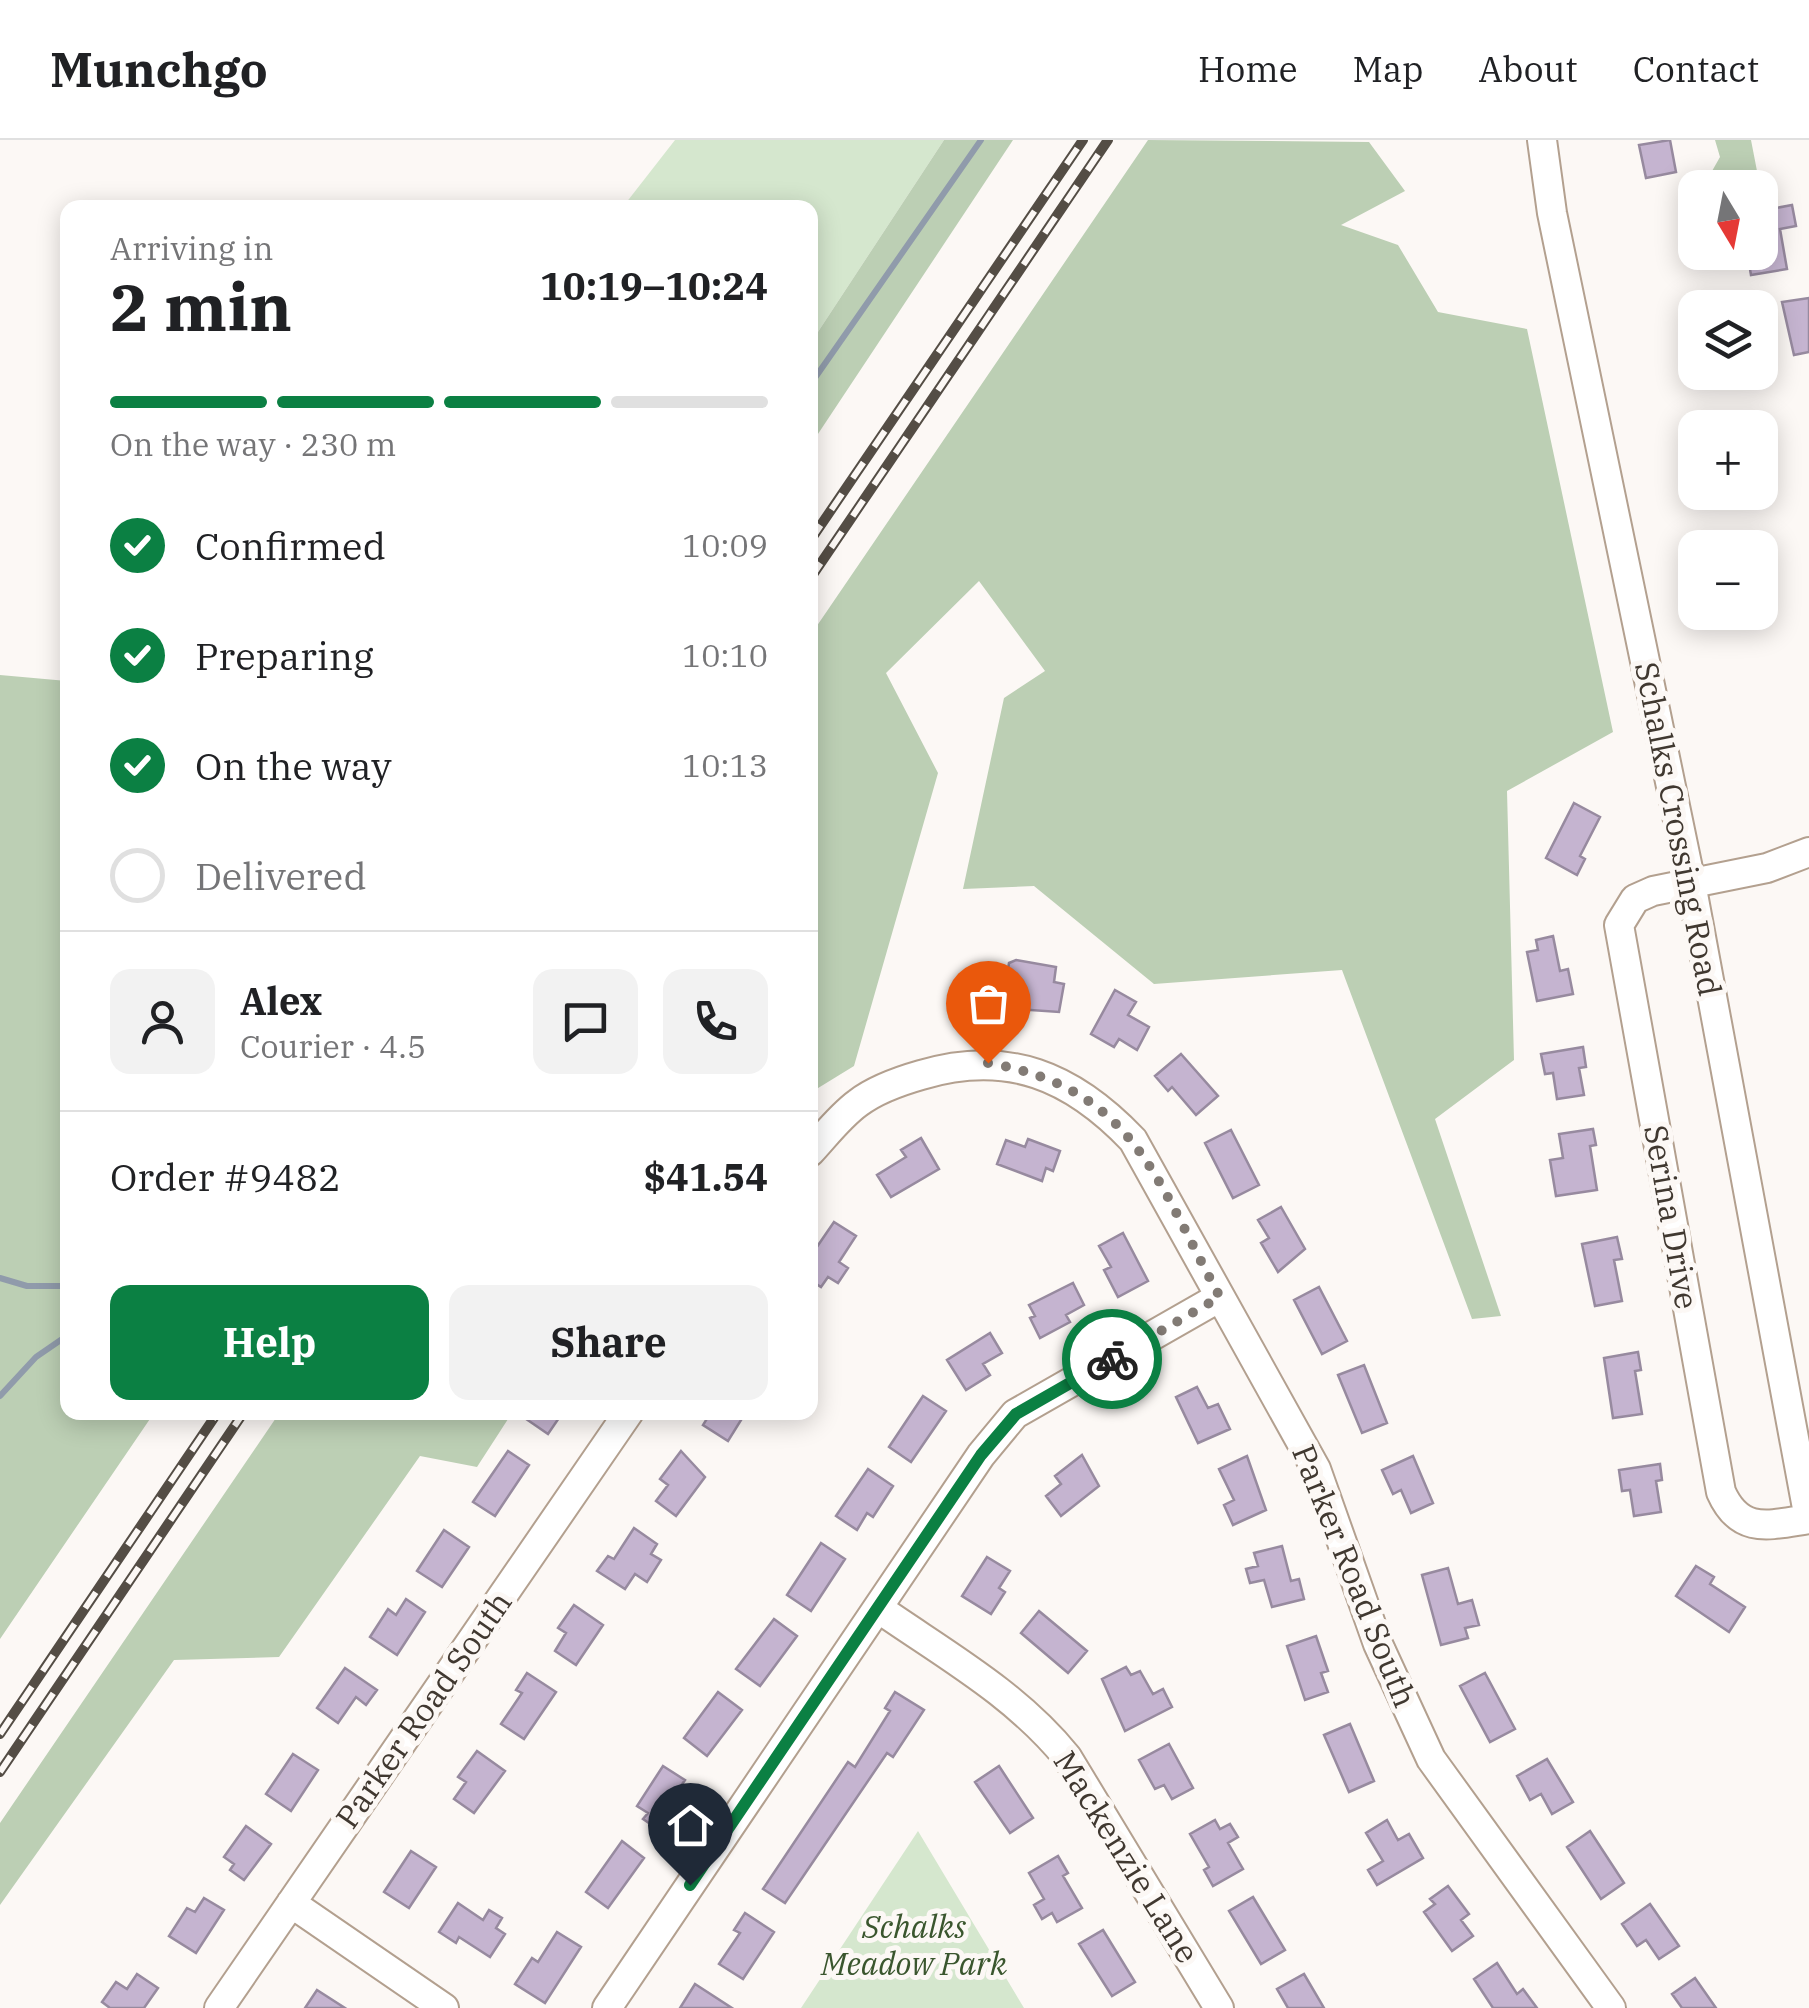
<!DOCTYPE html>
<html lang="en">
<head>
<meta charset="utf-8">
<style>
  :root { --surface:#fff; --page:#f2f2f2; --text:#202124; --muted:#757577; --line:#e0e0e0; --accent:#0b8043 }
  body { margin:0; font-family:"IBM Plex Serif",serif; background:var(--page); color:var(--text); height:100vh; display:flex; flex-direction:column; font-size:38px; white-space:nowrap }
  * { box-sizing:border-box; margin:0 }
  p { font-size:32px; color:var(--muted) }
  .icon { flex:none; width:55px; height:55px; fill:none; stroke:currentColor; stroke-width:2; stroke-linecap:round; stroke-linejoin:round }
  .map { position:relative; flex:1; overflow:hidden }
  .panel { position:absolute; left:60px; top:60px; width:758px; height:1220px; display:flex; flex-direction:column; background:var(--surface); border-radius:20px; box-shadow:0 5px 25px #0003 }
  .panel>* { flex:none }
  .needle { width:65px; rotate:170deg }
  .fabs { position:absolute; left:1678px; top:30px; display:grid; gap:20px }
  .fabs a { display:grid; place-items:center; width:100px; height:100px; border-radius:20px; background:var(--surface); box-shadow:0 5px 25px #0003; font-size:50px }
  .pin { position:absolute; display:grid; place-items:center; width:85px; height:85px; color:#fff; margin:-102px -42px; border-radius:50% 50% 50% 0; rotate:-45deg; box-shadow:0 0 10px #0007 }
  .pin .icon { rotate:45deg }
  .courier { position:absolute; display:grid; place-items:center; width:100px; height:100px; margin:-50px; border:8px solid #0b8043; border-radius:50%; background:#fff; color:#222; box-shadow:0 2px 12px #0007 }
  .headline em { font-style:normal; font-weight:800 }
  .headline div { display:flex; flex-direction:column-reverse }
  .headline { display:flex; align-items:center; justify-content:space-between; height:170px; padding:0 50px }
  h1 { font-size:65px; font-weight:800; line-height:75px }
  .bar { display:grid; grid-template-columns:repeat(4,1fr); gap:15px 10px; align-content:center; height:120px; padding:0 50px }
  .bar i { height:12px; border-radius:8px; background:var(--line) }
  .bar .current { background:var(--accent) }
  .bar p { grid-column:span 4 }
  .line { display:flex; align-items:center; gap:25px; padding:0 50px; border-top:2px solid var(--line) }
  .line div { flex:1 }
  .round { display:grid; place-items:center; flex:none; width:105px; height:105px; border-radius:20px; background:var(--page) }
  ol { padding:0 50px; list-style:none }
  li { display:flex; align-items:center; gap:30px; height:110px }
  li p { margin-inline-start:auto }
  li .icon { padding:10px; border-radius:50%; background:var(--accent); color:#fff; stroke-width:4 }
  li:last-child { color:var(--muted) }
  li i { width:55px; height:55px; border:5px solid var(--line); border-radius:50% }
  .button { display:flex; gap:20px; margin-top:auto; padding:20px 50px }
  .button a { flex:1; height:115px; border-radius:20px; background:var(--accent); color:#fff; font-size:40px; font-weight:800; line-height:115px; text-align:center }
  .button a+a { background:var(--page); color:var(--text) }
  header { display:flex; align-items:center; gap:60px; box-sizing:border-box; height:140px; padding:0 50px; background:var(--surface); border-bottom:2px solid var(--line) }
  header strong { font-size:48px }
  nav { display:flex; gap:55px; margin-inline-start:auto; font-size:35px }
  .map>svg:first-child { display:block }
</style>
</head>
<body>
<header>
<strong>Munchgo</strong>
<nav><a>Home</a><a>Map</a><a>About</a><a>Contact</a></nav>
</header>
<div class="map">
<svg width="1809" height="1868" viewBox="0 0 1809 1868">
  <rect width="100%" height="100%" fill="#fcf8f5"/>
  <path fill="#d5e7ce" d="M675,0H944L810,204V68H622Z
    M918,1691L1024,1868H801Z"/>
  <path fill="#bccfb4" d="M944,0H1013L810,306V204Z
    M1148,0L1369,2L1405,51L1341,85L1398,105L1438,172L1527,189L1613,592L1507,651L1514,920L1435,979L1501,1176L1472,1179L1342,830L1154,844L1034,746L963,749L1004,558L1045,531L979,441L886,533L938,633L854,926L810,953V496Z
    M1715,0H1751L1757,31L1739,47H1703L1720,17Z
    M0,535L67,541L68,1272L154,1273L0,1499Z
    M280,1272L512,1273L477,1327L420,1316L279,1517L174,1520L0,1765V1683Z"/>
  <g fill="none" stroke-linecap="round" stroke-linejoin="round">
    <path stroke="#909bab" stroke-width="6" d="M810,245L981,0
      M0,1138L27,1146H68
      M0,1256L36,1217L68,1195"/>
  </g>
  <path fill="#c5b4d0" stroke="#978a9f" stroke-width="2.5" d="M1670,0L1676,32L1646,38L1639,5Z
    M1792,65L1796,86L1780,89L1787,129L1751,135L1747,112H1760V71Z
    M1809,158V212L1794,215L1782,162Z
    M1574,663L1600,677L1580,716L1585,719L1577,735L1546,718Z
    M1553,796L1560,831L1568,829L1573,854L1537,861L1527,812L1538,810L1536,800Z
    M1016,820L1056,827L1054,842L1064,844L1059,872L1002,868L1009,823Z
    M1115,850L1136,862L1128,875L1149,887L1137,910L1119,899L1114,907L1091,894Z
    M1583,907L1586,927L1579,928L1584,955L1557,959L1553,933L1545,934L1541,914Z
    M1181,914L1218,956L1196,975L1172,947L1168,951L1155,936Z
    M1593,989L1596,1005L1590,1006L1597,1050L1556,1056L1550,1020L1563,1018L1559,994Z
    M1231,990L1259,1045L1233,1058L1205,1003Z
    M921,998L939,1029L891,1057L877,1035L906,1017L901,1010Z
    M1028,999L1060,1011L1053,1031L1046,1028L1042,1041L997,1024L1006,1000L1025,1007Z
    M1281,1067L1305,1109L1278,1132L1261,1103L1269,1098L1258,1080Z
    M834,1082L856,1096L839,1122L848,1128L838,1143L828,1137L821,1147L810,1140V1117Z
    M1123,1093L1148,1141L1118,1157L1104,1130L1111,1127L1099,1106Z
    M1617,1097L1622,1119L1614,1120L1622,1161L1595,1166L1582,1104Z
    M1073,1143L1084,1165L1066,1175L1070,1182L1040,1198L1030,1178L1035,1176L1029,1165Z
    M1319,1147L1347,1201L1322,1214L1294,1160Z
    M990,1193L1002,1213L983,1224L990,1235L966,1250L947,1220Z
    M1638,1212L1641,1230L1635,1231L1642,1274L1613,1278L1604,1218Z
    M1364,1225L1387,1283L1362,1293L1338,1235Z
    M1197,1247L1208,1268L1218,1264L1230,1289L1198,1303L1176,1257Z
    M923,1256L946,1271L911,1322L889,1307Z
    M516,1272H563L548,1294Z
    M711,1272H746L728,1301L703,1285Z
    M508,1311L529,1325L495,1376L473,1362Z
    M681,1311L705,1337L676,1376L656,1361L668,1345L660,1339Z
    M1082,1315L1099,1346L1061,1376L1046,1356L1061,1344L1055,1336Z
    M1247,1316L1266,1370L1233,1385L1224,1365L1234,1360L1219,1329Z
    M1413,1316L1433,1363L1411,1373L1401,1350L1393,1354L1382,1330Z
    M1660,1324L1662,1340L1656,1341L1661,1372L1634,1376L1630,1350L1622,1351L1619,1330Z
    M868,1329L893,1346L873,1377L867,1373L857,1390L836,1376Z
    M634,1388L657,1404L651,1414L661,1420L647,1442L635,1434L625,1449L597,1431L608,1416L614,1419Z
    M444,1390L469,1407L442,1447L417,1431Z
    M821,1403L845,1419L811,1471L787,1455Z
    M1282,1406L1291,1441L1299,1439L1304,1459L1272,1467L1264,1440L1250,1443L1246,1429L1258,1426L1254,1413Z
    M987,1417L1010,1431L999,1448L1005,1452L991,1474L962,1456Z
    M1696,1426L1714,1437L1710,1444L1745,1467L1729,1492L1676,1456Z
    M1448,1428L1458,1464L1472,1460L1479,1485L1465,1488L1468,1498L1441,1505L1422,1435Z
    M406,1459L425,1472L397,1515L370,1497L388,1469L396,1475Z
    M574,1465L603,1485L576,1525L555,1511L566,1493L558,1488Z
    M1039,1471L1087,1511L1068,1533L1021,1493Z
    M774,1479L797,1496L760,1546L736,1529Z
    M1316,1496L1328,1531L1321,1533L1328,1552L1305,1560L1287,1506Z
    M1126,1527L1131,1535L1140,1531L1153,1554L1163,1549L1172,1567L1125,1591L1102,1539Z
    M345,1528L377,1550L366,1565L356,1557L338,1583L317,1568Z
    M527,1533L556,1552L524,1599L501,1584L522,1553L516,1550Z
    M1485,1533L1515,1589L1490,1602L1460,1546Z
    M718,1552L742,1570L707,1616L684,1598Z
    M895,1552L924,1570L893,1617L887,1613L785,1763L763,1749L848,1622L855,1627L890,1571L885,1568Z
    M1350,1584L1374,1641L1349,1652L1324,1595Z
    M1169,1604L1193,1648L1172,1659L1164,1645L1155,1649L1139,1620Z
    M477,1611L505,1631L474,1673L454,1659L466,1642L458,1637Z
    M293,1614L318,1630L291,1671L266,1654Z
    M1547,1619L1573,1662L1552,1674L1541,1654L1530,1660L1517,1636Z
    M663,1626L685,1640L673,1657L681,1662L662,1692L643,1679L648,1673L637,1666Z
    M999,1626L1033,1678L1010,1693L975,1642Z
    M1215,1680L1220,1689L1230,1684L1238,1697L1228,1703L1243,1729L1213,1746L1204,1730L1209,1727L1190,1694Z
    M1387,1680L1398,1700L1409,1694L1423,1718L1377,1745L1368,1730L1383,1721L1366,1693Z
    M246,1686L271,1704L244,1740L230,1730L234,1724L224,1717Z
    M1590,1691L1624,1743L1601,1759L1567,1707Z
    M622,1701L644,1718L608,1768L586,1752Z
    M411,1711L436,1727L409,1768L384,1752Z
    M1058,1716L1068,1733L1063,1736L1082,1768L1057,1782L1052,1773L1042,1779L1034,1765L1044,1759L1029,1733Z
    M1448,1746L1469,1774L1461,1780L1473,1796L1452,1811L1424,1772L1435,1764L1430,1759Z
    M1253,1757L1285,1810L1261,1824L1229,1771Z
    M204,1758L224,1770L196,1813L169,1796L187,1768L195,1772Z
    M458,1763L483,1780L489,1770L502,1778L496,1788L505,1794L490,1817L459,1797L456,1803L439,1792Z
    M1650,1764L1679,1806L1659,1819L1646,1800L1637,1806L1622,1784Z
    M745,1773L774,1792L743,1839L719,1824L740,1793L734,1790Z
    M1103,1790L1135,1842L1112,1856L1079,1804Z
    M557,1792L581,1807L545,1863L515,1844L532,1818L538,1822Z
    M1497,1823L1517,1854L1523,1849L1537,1868H1493L1474,1839Z
    M137,1834L158,1848L144,1868H110L102,1862L116,1842L127,1849Z
    M1304,1834L1324,1868H1288L1277,1849Z
    M1695,1838L1716,1868H1682L1672,1854Z
    M695,1844L732,1868H680Z
    M317,1850L345,1868H305Z"/>
  <g fill="none" stroke-linecap="round" stroke-linejoin="round">
    <defs>
      <path id="minor" d="M1542,0L1552,73L1691,743L1809,1379C1769,1385 1740,1395 1721,1352L1619,785L1635,759L1653,751L1767,728L1809,712
        M810,1012C825,996 840,976 858,963C875,950 900,941 921,935C1008,909 1072,936 1133,1000L1316,1329L1378,1504L1431,1619L1611,1868
        M878,1468C944,1514 1015,1553 1067,1617L1219,1868
        M291,1763L444,1868
        M219,1868L629,1272
        M607,1868L981,1315L1015,1274L1220,1157"/>
    </defs>
    <use href="#minor" stroke="#b3a08f" stroke-width="32"/>
    <use href="#minor" stroke="#fff" stroke-width="28"/>
    <defs>
      <path id="rail" d="M810,401L1083,0
        M810,439L1108,0
        M0,1594L218,1272
        M0,1632L244,1272"/>
    </defs>
    <use href="#rail" stroke="#544d45" stroke-width="10"/>
    <use href="#rail" stroke="#fcf8f5" stroke-width="6" stroke-dasharray="19" stroke-linecap="butt"/>
  </g>
  <g fill="none" stroke-linecap="round" stroke-linejoin="round">
    <path stroke="#827b75" stroke-width="10" stroke-dasharray="0 18" d="M988,923C1135,948 1156,1041 1220,1157L1112,1219"/>
    <path stroke="#0b8043" stroke-width="12" d="M690,1745L981,1315L1016,1274L1112,1219"/>
  </g>
  <g text-anchor="middle" stroke-width="10" stroke-linejoin="round" paint-order="stroke">
    <g font-size="32" fill="#403830" stroke="#fcf8f5">
      <text transform="translate(1678 689) rotate(79)" y="11">Schalks Crossing Road</text>
      <text transform="translate(1671 1077) rotate(80)" y="11">Serina Drive</text>
      <text transform="translate(1354 1436) rotate(68)" y="11">Parker Road South</text>
      <text transform="translate(424 1570) rotate(-55)" y="11">Parker Road South</text>
      <text transform="translate(1126 1717) rotate(58)" y="11">Mackenzie Lane</text>
    </g>
    <g font-size="32" font-style="italic" fill="#3a562e" stroke="#fcf8f5">
      <text x="914" y="1798">Schalks<tspan x="914" dy="37">Meadow Park</tspan></text>
    </g>
  </g>
</svg>
<div class="fabs">
<a><svg class="needle" viewBox="-14 -14 28 28"><path d="M0-13l5 13h-10z" fill="#e53935"/><path d="M0 13l5-13h-10z" fill="#757577"/></svg></a>
<a><svg class="icon" aria-label="layers" viewBox="0 0 24 24"><path d="M12 4l9 5-9 5-9-5zM3 14l9 5 9-5"/></svg></a>
<a>+</a>
<a>−</a>
</div>
<div class="pin" style="left:988px;top:923px;background:#ea580c"><svg class="icon" aria-label="bag" viewBox="0 0 24 24"><path d="M5 8h14l-1 12H6zM9 8a3 3 0 0 1 6 0"/></svg></div>
<div class="pin" style="left:690px;top:1745px;background:#1f2937"><svg class="icon" aria-label="home" viewBox="0 0 24 24"><path d="M3 11l9-7 9 7M6 9v11h12V9"/></svg></div>
<div class="courier" style="left:1112px;top:1219px"><svg class="icon" aria-label="bike" viewBox="0 0 24 24"><circle cx="6" cy="16" r="4"/><circle cx="18" cy="16" r="4"/><path d="M6 16l4-8h5l3 8M10 8l3 8H6M13 5h3"/></svg></div>
<section class="panel">
<div class="headline"><div><h1>2 min</h1><p>Arriving in</p></div><em>10:19–10:24</em></div>
<div class="bar"><i class="current"></i><i class="current"></i><i class="current"></i><i></i><p>On the way · 230 m</p></div>
<ol>
<li><svg class="icon" aria-label="check" viewBox="0 0 24 24"><path d="M5 12l5 5 9-10"/></svg>Confirmed<p>10:09</p></li>
<li><svg class="icon" aria-label="check" viewBox="0 0 24 24"><path d="M5 12l5 5 9-10"/></svg>Preparing<p>10:10</p></li>
<li><svg class="icon" aria-label="check" viewBox="0 0 24 24"><path d="M5 12l5 5 9-10"/></svg>On the way<p>10:13</p></li>
<li><i></i>Delivered</li>
</ol>
<div class="line" style="height:180px"><a class="round"><svg class="icon" aria-label="person" viewBox="0 0 24 24"><circle cx="12" cy="8" r="4"/><path d="M4 21q1-7 8-7t8 7"/></svg></a><div><b>Alex</b><p>Courier · 4.5</p></div><a class="round"><svg class="icon" aria-label="chat" viewBox="0 0 24 24"><path d="M4 5h16v11H9l-5 4z"/></svg></a><a class="round"><svg class="icon" aria-label="phone" viewBox="0 0 24 24"><path d="M5 4h4l2 5-3 2q2 4 5 5l2-3 5 2v4C11 20 4 13 5 4z"/></svg></a></div>
<div class="line" style="height:130px"><div>Order #9482</div><b>$41.54</b></div>
<div class="button"><a>Help</a><a>Share</a></div>
</section>
</div>
</body>
</html>
